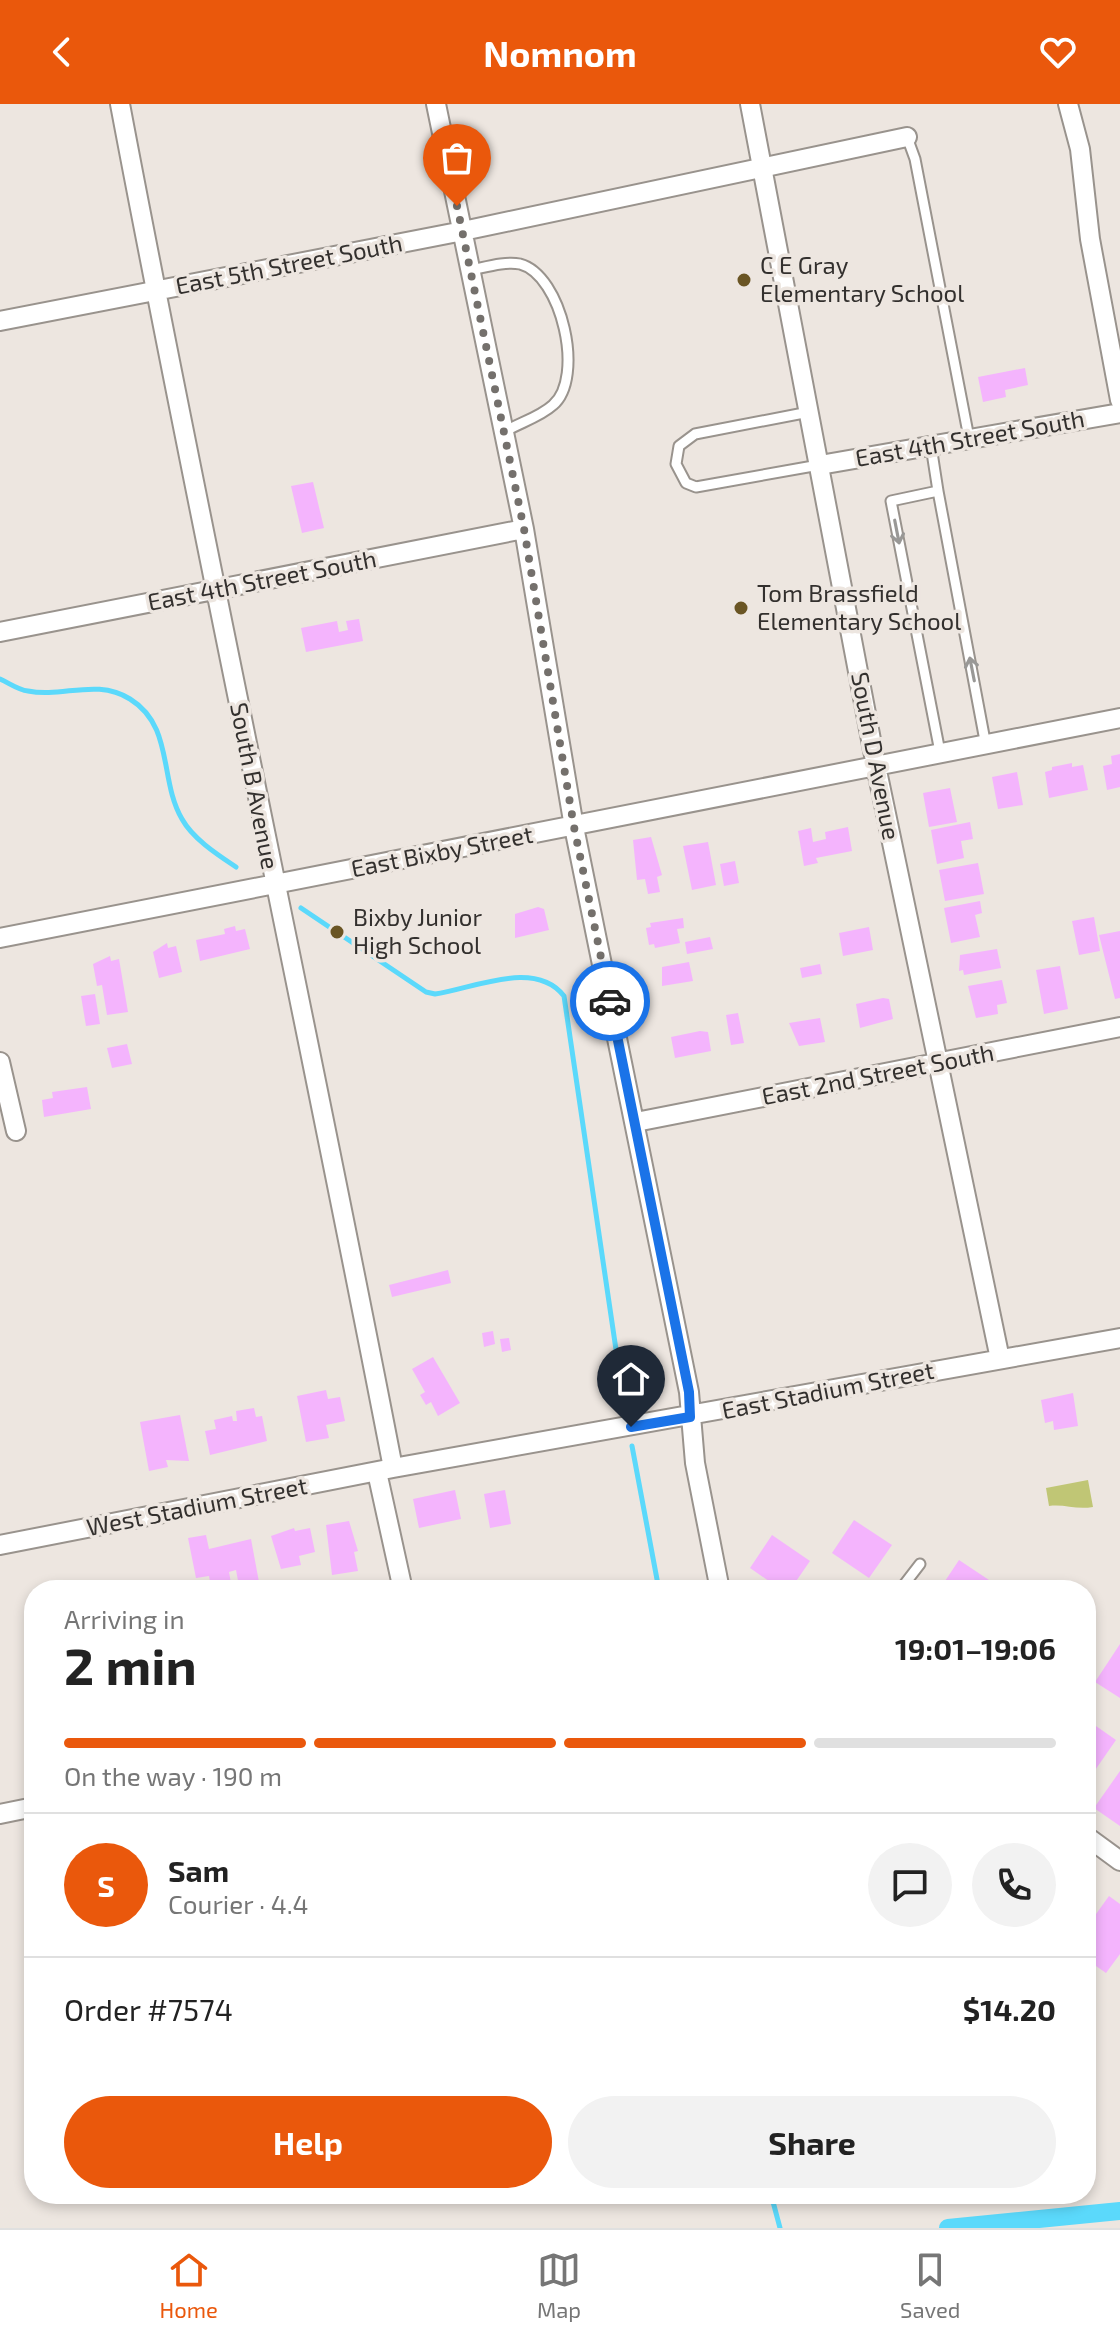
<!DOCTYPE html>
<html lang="en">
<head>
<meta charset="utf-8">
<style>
  :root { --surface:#fff; --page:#f2f2f2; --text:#222; --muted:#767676; --line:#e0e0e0; --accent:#ea580c }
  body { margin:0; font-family:"Exo 2",sans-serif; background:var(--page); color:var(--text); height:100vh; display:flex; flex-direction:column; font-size:30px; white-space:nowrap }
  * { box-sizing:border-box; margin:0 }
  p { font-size:26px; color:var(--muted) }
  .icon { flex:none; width:44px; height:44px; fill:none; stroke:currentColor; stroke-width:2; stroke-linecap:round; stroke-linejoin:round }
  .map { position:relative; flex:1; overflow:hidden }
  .details { position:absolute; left:24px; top:1476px; width:1072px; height:624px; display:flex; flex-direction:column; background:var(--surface); border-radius:32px; box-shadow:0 4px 12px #0003 }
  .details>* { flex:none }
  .pin { position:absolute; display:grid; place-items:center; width:68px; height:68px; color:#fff; margin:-82px -34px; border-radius:50% 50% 50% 0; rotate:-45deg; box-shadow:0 0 8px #0007 }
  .pin .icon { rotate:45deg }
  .courier { position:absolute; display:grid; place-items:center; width:80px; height:80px; margin:-40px; border:6px solid #1a73e8; border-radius:50%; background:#fff; color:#222; box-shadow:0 2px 10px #0007 }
  .summary em { font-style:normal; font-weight:700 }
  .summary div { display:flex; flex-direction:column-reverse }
  .summary { display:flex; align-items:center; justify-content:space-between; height:136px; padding:0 40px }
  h1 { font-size:52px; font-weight:700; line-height:60px }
  .bar { display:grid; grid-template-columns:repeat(4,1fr); gap:12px 8px; align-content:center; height:96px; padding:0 40px }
  .bar i { height:10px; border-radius:6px; background:var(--line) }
  .bar .selected { background:var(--accent) }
  .bar p { grid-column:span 4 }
  .line { display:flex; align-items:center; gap:20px; padding:0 40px; border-top:2px solid var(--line) }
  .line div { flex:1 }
  .round { display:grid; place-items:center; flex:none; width:84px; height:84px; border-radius:42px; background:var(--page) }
  .button { display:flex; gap:16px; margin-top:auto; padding:16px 40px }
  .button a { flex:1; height:92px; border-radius:48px; background:var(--accent); color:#fff; font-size:32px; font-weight:700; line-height:92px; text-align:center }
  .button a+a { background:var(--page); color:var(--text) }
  header { display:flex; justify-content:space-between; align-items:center; height:104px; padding:0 40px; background:var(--accent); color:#fff; font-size:36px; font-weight:700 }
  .tabs { display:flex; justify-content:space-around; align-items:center; height:112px; border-top:2px solid var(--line); background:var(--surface); font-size:22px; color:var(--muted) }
  .tabs a { display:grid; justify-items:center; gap:4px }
  .tabs .selected { color:var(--accent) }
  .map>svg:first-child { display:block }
</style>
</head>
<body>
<header><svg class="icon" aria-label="back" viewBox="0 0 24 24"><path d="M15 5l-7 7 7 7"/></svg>Nomnom<svg class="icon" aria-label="heart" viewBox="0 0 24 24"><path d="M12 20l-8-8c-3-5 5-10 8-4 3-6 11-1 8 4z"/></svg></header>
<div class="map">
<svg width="1120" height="2124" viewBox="0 0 1120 2124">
  <rect width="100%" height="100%" fill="#ede6e0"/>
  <path fill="#c0c675" d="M1088,1376L1093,1403C1076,1406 1065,1400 1049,1402L1046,1384Z"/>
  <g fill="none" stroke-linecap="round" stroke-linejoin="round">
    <path stroke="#5bd9fb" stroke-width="5" d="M0,575C9,579 18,586 28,587C63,594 96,574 130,595C174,622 159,676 182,715C193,735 218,751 236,763
      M301,804L426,888L435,890C475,884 535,855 564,892L624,1300
      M632,1342L659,1486
      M772,2094L780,2124"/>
    <path stroke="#5bd9fb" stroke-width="18" d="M948,2124L1120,2107"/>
  </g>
  <path fill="#f4b4fd" d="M1025,264L1028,281L1005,286L1006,293L983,298L978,273Z
    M313,378L324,424L302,429L291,382Z
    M359,515L363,537L306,548L301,524L337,517L339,528L348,526L346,517Z
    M1120,650V683L1107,686L1103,662L1112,660L1111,652Z
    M1072,659V663L1083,661L1088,686L1049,694L1045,668L1052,666V663Z
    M1017,668L1023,701L998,705L992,673Z
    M950,684L957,718L929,723L923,689Z
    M970,718L973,735L961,737L964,754L937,760L931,726Z
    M848,723L852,747L816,754L818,759L804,762L798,727L811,724L813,738L826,735L825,728Z
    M651,733L662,771L657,773L660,788L648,790L645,775L637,776L633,736Z
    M708,738L716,781L692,786L683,742Z
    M735,757L739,779L724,782L720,760Z
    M978,759L984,790L945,797L939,766Z
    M980,797L982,809L975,811L980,833L951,839L944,804Z
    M538,803L544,805L549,826L515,834V810Z
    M1094,813L1100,847L1079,851L1072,817Z
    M683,814L684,824L677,825L680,839L655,844L654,840L649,841L646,824L651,823L650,819Z
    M235,822L236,827L245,825L250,845L200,857L196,836L225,830L224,825Z
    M869,823L873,846L843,852L839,829Z
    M1120,827V894L1115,895L1099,831Z
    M710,833L713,845L687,850L685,838Z
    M167,839L168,844L176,842L182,868L159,874L153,848Z
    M997,845L1001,864L964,871L963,866L959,867L960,851Z
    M110,852L111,857L119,855L128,908L107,911L102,881L97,882L93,860Z
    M689,858L693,877L662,882V863Z
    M820,860L822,870L802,874L800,864Z
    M1060,862L1068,905L1044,910L1036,866Z
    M1002,876L1007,899L997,901L998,910L976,914L968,882Z
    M95,890L100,920L86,922L81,892Z
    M883,894L889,895L893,915L860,924L856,900Z
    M738,909L744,939L731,941L726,911Z
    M820,914L825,938L799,942L789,919Z
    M700,927L708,928L711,947L675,954L671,933Z
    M127,940L132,960L112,964L107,944Z
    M87,983L91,1005L44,1013L42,996L53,994L52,988Z
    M448,1166L451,1179L392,1193L389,1181Z
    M493,1227L495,1240L484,1243L482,1229Z
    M509,1234L511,1246L502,1248L500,1235Z
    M433,1253L460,1299L438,1312L431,1298L426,1301L420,1291L425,1288L412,1265Z
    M326,1286L328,1295L340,1293L345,1317L326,1321L329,1334L306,1338L297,1292Z
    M1073,1289L1078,1322L1054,1326L1053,1317L1045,1319L1041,1296Z
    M254,1304L256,1313L262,1312L267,1337L210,1351L205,1327L216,1325L214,1316L232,1312L233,1317H237L236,1307Z
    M180,1311L189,1357L166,1356L168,1363L149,1367L140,1318Z
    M455,1386L461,1415L419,1424L413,1395Z
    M505,1386L511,1420L490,1424L484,1390Z
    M854,1416L892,1441L869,1474L832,1449Z
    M349,1417L358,1447L354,1448L358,1467L332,1471L326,1421Z
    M294,1424L295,1427L310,1424L315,1448L299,1452L301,1461L281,1465L271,1432Z
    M206,1431L209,1445L251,1435L259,1478L239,1482L236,1466L229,1468L231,1479L211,1483L209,1472L196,1474L188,1434Z
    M772,1431L810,1457L790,1486H782L750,1464Z
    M959,1456L1004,1486H939Z
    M1120,1540V1594L1095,1578Z
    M1086,1615L1116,1636L1091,1672L1086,1669Z
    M1120,1667V1722L1094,1704Z
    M1109,1792L1120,1800V1850L1106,1869L1086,1855V1824Z"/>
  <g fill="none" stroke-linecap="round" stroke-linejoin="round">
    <defs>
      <path id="service" d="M907,33L915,55L969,334
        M471,166C486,163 505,157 520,160C562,171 585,274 553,301C540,313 519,319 504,328
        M809,308L695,330L679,342L676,360L686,379L696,383L819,361
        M931,342L938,387
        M940,648L891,397L938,387L986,642
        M900,1486L920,1460"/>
      <path id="minor" d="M120,0C206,456 305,908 393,1364
        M436,0L524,425L574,723L689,1288L695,1359L720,1486
        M750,0L876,662L1000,1255
        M1068,0L1080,45L1090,135L1120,296
        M0,217L463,127L907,33
        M820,361L1120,309
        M0,528L524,425
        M0,834L1120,614
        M0,958L16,1027
        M636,1018L1120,923
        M377,1368L403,1486
        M0,1441L393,1364L1120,1234
        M0,1710L34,1703
        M1086,1732L1120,1757"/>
    </defs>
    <use href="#service" stroke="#99938d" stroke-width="13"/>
    <use href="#minor" stroke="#99938d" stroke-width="22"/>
    <use href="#service" stroke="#fff" stroke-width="9"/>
    <use href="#minor" stroke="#fff" stroke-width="18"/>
  </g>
  <defs><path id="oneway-shaft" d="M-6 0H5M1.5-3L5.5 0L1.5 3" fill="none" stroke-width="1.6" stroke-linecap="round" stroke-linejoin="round" transform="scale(2)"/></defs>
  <g stroke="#999896">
    <use href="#oneway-shaft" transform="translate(897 428) rotate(79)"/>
    <use href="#oneway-shaft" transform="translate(972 565) rotate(-101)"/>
  </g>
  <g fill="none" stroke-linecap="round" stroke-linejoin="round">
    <path stroke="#74706c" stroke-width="8" stroke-dasharray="0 14.4" d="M457,102L524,425L574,723L610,897"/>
    <path stroke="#1a73e8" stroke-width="10" d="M610,897L689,1288L690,1313L631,1323"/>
  </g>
  <g fill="#6a5524" stroke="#ede6e0" stroke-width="3">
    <circle cx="744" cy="176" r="8"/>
    <circle cx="741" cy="504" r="8"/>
    <circle cx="337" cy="828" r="8"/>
  </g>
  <g text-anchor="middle" stroke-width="7" stroke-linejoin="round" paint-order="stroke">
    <g font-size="24" fill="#33302e" stroke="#ede6e0">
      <text transform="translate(289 161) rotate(-11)" y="8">East 5th Street South</text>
      <text transform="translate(970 335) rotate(-10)" y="8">East 4th Street South</text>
      <text transform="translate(262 477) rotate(-11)" y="8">East 4th Street South</text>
      <text transform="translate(875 652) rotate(79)" y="8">South D Avenue</text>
      <text transform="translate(254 682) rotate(79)" y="8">South B Avenue</text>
      <text transform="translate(442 748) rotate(-11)" y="8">East Bixby Street</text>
      <text transform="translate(878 971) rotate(-11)" y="8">East 2nd Street South</text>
      <text transform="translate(828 1287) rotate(-11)" y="8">East Stadium Street</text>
      <text transform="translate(197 1403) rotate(-11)" y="8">West Stadium Street</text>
    </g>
    <g font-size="24" fill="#33302e" stroke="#ede6e0" text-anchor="start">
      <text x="760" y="170">C E Gray<tspan x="760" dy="28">Elementary School</tspan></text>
      <text x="757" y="498">Tom Brassfield<tspan x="757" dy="28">Elementary School</tspan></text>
      <text x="353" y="822">Bixby Junior<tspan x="353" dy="28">High School</tspan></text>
    </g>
  </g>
</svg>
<div class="pin" style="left:457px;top:102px;background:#ea580c"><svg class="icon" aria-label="bag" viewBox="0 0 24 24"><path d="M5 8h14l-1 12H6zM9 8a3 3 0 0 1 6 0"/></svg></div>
<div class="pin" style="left:631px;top:1323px;background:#1f2937"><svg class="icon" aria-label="home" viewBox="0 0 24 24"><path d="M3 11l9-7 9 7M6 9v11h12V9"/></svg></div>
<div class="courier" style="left:610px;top:897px"><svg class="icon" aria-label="car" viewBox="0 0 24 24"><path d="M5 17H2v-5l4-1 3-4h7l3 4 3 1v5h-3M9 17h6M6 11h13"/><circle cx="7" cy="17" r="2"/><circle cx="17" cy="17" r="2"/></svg></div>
<section class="details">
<div class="summary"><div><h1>2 min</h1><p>Arriving in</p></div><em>19:01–19:06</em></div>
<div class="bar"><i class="selected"></i><i class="selected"></i><i class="selected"></i><i></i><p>On the way · 190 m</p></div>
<div class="line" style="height:144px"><b class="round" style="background:var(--accent);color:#fff">S</b><div><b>Sam</b><p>Courier · 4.4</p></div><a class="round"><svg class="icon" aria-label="chat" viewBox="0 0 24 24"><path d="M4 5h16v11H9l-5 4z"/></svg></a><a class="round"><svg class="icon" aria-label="phone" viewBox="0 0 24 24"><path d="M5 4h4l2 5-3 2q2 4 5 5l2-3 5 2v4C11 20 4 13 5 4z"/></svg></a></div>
<div class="line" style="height:104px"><div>Order #7574</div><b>$14.20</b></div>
<div class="button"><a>Help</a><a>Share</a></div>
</section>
</div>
<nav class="tabs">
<a class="selected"><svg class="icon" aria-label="home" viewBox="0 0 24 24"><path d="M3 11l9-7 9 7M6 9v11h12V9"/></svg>Home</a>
<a><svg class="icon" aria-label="map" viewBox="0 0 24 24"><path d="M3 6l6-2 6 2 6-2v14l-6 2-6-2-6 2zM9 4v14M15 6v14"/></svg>Map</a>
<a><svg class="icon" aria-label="saved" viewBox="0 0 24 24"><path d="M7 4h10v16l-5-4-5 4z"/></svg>Saved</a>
</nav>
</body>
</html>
